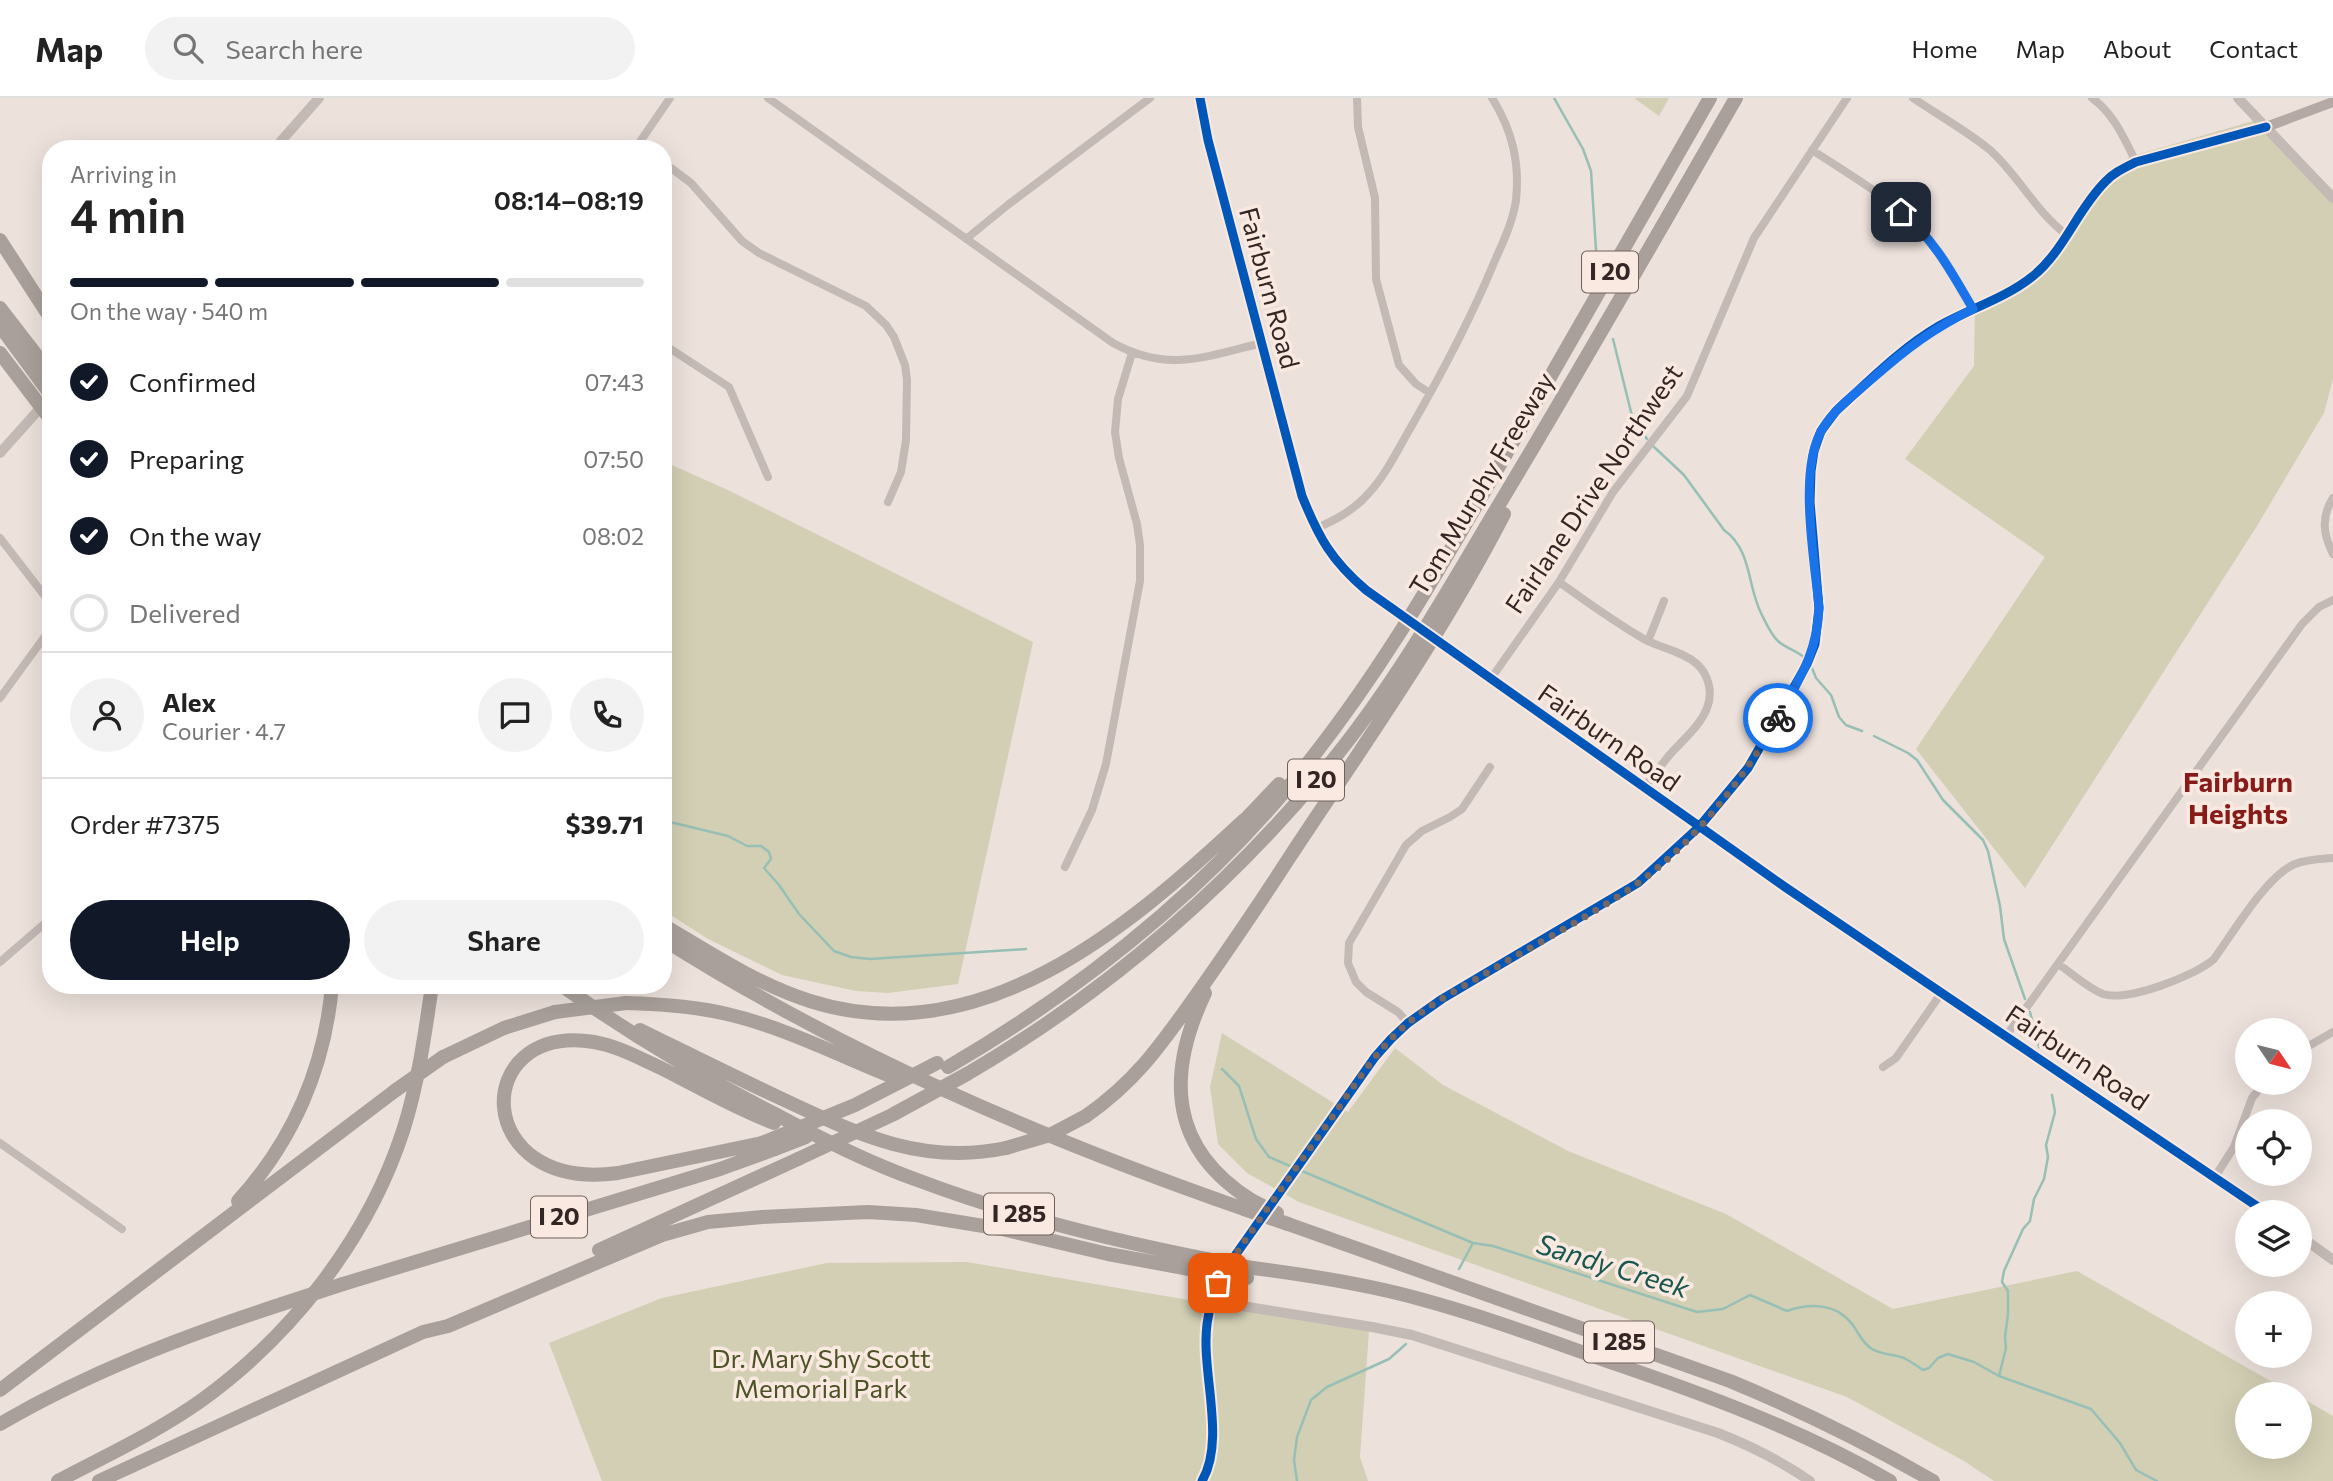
<!DOCTYPE html>
<html lang="en">
<head>
<meta charset="utf-8">
<style>
  :root { --surface:#fff; --page:#f2f2f2; --text:#222; --muted:#767676; --line:#e0e0e0; --accent:#111827 }
  body { margin:0; font-family:Commissioner,sans-serif; background:var(--page); color:var(--text); height:100vh; display:flex; flex-direction:column; font-size:26px; white-space:nowrap }
  * { box-sizing:border-box; margin:0 }
  p { font-size:23px; color:var(--muted) }
  .icon { flex:none; width:38px; height:38px; fill:none; stroke:currentColor; stroke-width:2; stroke-linecap:round; stroke-linejoin:round }
  .map { position:relative; flex:1; overflow:hidden }
  .sheet { position:absolute; left:42px; top:42px; width:630px; height:854px; display:flex; flex-direction:column; background:var(--surface); border-radius:28px; box-shadow:0 7px 28px #0002 }
  .sheet>* { flex:none }
  .needle { width:46px; rotate:125deg }
  .buttons { position:absolute; left:2235px; top:920px; display:grid; gap:14px }
  .buttons a { display:grid; place-items:center; width:77px; height:77px; border-radius:50%; background:var(--surface); box-shadow:0 7px 28px #0002; font-size:35px }
  .pin { position:absolute; display:grid; place-items:center; width:60px; height:60px; color:#fff; margin:-30px; border-radius:14px; box-shadow:0 4px 10px #0006 }
  .courier { position:absolute; display:grid; place-items:center; width:70px; height:70px; margin:-35px; border:5px solid #1a73e8; border-radius:50%; background:#fff; color:#222; box-shadow:0 2px 9px #0007 }
  .summary em { font-style:normal; font-weight:600 }
  .summary div { display:flex; flex-direction:column-reverse }
  .summary { display:flex; align-items:center; justify-content:space-between; height:119px; padding:0 28px }
  h1 { font-size:46px; font-weight:600; line-height:52px }
  .bar { display:grid; grid-template-columns:repeat(4,1fr); gap:10px 7px; align-content:center; height:84px; padding:0 28px }
  .bar i { height:9px; border-radius:5px; background:var(--line) }
  .bar .active { background:var(--accent) }
  .bar p { grid-column:span 4 }
  .line { display:flex; align-items:center; gap:18px; padding:0 28px; border-top:2px solid var(--line) }
  .line div { flex:1 }
  .round { display:grid; place-items:center; flex:none; width:74px; height:74px; border-radius:37px; background:var(--page) }
  ol { padding:0 28px; list-style:none }
  li { display:flex; align-items:center; gap:21px; height:77px }
  li p { margin-inline-start:auto }
  li .icon { padding:7px; border-radius:50%; background:var(--accent); color:#fff; stroke-width:4 }
  li:last-child { color:var(--muted) }
  li i { width:38px; height:38px; border:4px solid var(--line); border-radius:50% }
  .cta { display:flex; gap:14px; margin-top:auto; padding:14px 28px }
  .cta a { flex:1; height:80px; border-radius:42px; background:var(--accent); color:#fff; font-size:28px; font-weight:600; line-height:80px; text-align:center }
  .cta a+a { background:var(--page); color:var(--text) }
  header { display:flex; align-items:center; gap:42px; box-sizing:border-box; height:98px; padding:0 35px; background:var(--surface); border-bottom:2px solid var(--line) }
  header strong { font-size:33px }
  nav { display:flex; gap:38px; margin-inline-start:auto; font-size:24px }
  .search { width:490px; height:63px; background:var(--page); display:flex; align-items:center; gap:18px; box-sizing:border-box; padding:0 24px; border-radius:38px; color:var(--muted); font-size:26px }
  .map>svg:first-child { display:block }
</style>
</head>
<body>
<header>
<strong>Map</strong>
<div class="search"><svg class="icon" aria-label="search" viewBox="0 0 24 24"><circle cx="10" cy="10" r="6"/><path d="M15 15l6 6"/></svg>Search here</div>
<nav><a>Home</a><a>Map</a><a>About</a><a>Contact</a></nav>
</header>
<div class="map">
<svg width="2333" height="1383" viewBox="0 0 2333 1383">
  <rect width="100%" height="100%" fill="#ece1db"/>
  <path fill="#d2cfb4" d="M1634,0H1669L1659,18Z
    M2260,21L2333,92V281L2324,315L2257,428L2025,790L1916,651L2045,459L1905,361L1974,268L1975,206L2044,166L2076,121L2129,59Z
    M663,363L730,393L1033,544L958,886L888,895L856,893L782,877L708,841L663,812Z
    M1222,935L1348,1014L1395,950L1443,987L1568,1053L1726,1116L1893,1211L2077,1173L2295,1297H2247V1349H2300V1299L2333,1318V1383H1994L1964,1363L1847,1299L1299,1104L1247,1075L1218,1046L1210,989Z
    M967,1164L1369,1233L1360,1359L1368,1383H602L549,1245L662,1200L827,1165Z"/>
  <g fill="none" stroke-linecap="round" stroke-linejoin="round">
    <path stroke="#97bfb6" stroke-width="2.5" d="M1554,0L1583,51L1591,73L1596,152
      M1613,241L1632,318L1647,341
      M1653,348L1684,377L1724,432C1752,452 1747,487 1761,515C1765,523 1771,537 1778,543C1785,550 1796,552 1805,560
      M1812,570L1816,580L1831,597L1839,619L1846,627L1862,633
      M1874,638L1908,655L1917,662L1943,702L1983,742L1988,753L2000,808L2004,841L2025,901
      M663,725L670,724L728,738L747,748H761L769,754L771,761L764,770L779,787L799,816L834,853L851,859L870,861L1026,851
      M2030,914L2039,949
      M1222,971L1239,988L1256,1041L1269,1059L1290,1068
      M1302,1073L1473,1145L1493,1148L1697,1214L1723,1211L1750,1197L1787,1213C1810,1205 1836,1205 1852,1226C1859,1235 1862,1245 1872,1251C1882,1257 1894,1256 1904,1260C1910,1263 1917,1268 1923,1272L1929,1270L1938,1260L1948,1256L1974,1264L1999,1278L2091,1311L2120,1345L2136,1372L2157,1383
      M1459,1171L1473,1145
      M1999,1278L2006,1250L2005,1239L2008,1216V1193L2002,1184L2004,1173L2023,1131L2030,1123L2034,1101L2044,1081L2048,1059L2046,1047L2055,1014L2052,997
      M1297,1383L1294,1362L1297,1339L1311,1302L1327,1289L1389,1261L1406,1246"/>
    <path stroke="#c3b9b5" stroke-width="8" d="M768,0L1113,245C1168,275 1205,259 1262,245
      M1357,0L1358,29L1375,100L1376,181L1399,267L1416,286L1430,295
      M1913,0C1938,17 1967,33 1990,52C2019,78 2035,113 2067,137
      M2092,0C2114,16 2124,40 2136,64
      M635,51L670,0
      M1812,52C1853,79 1898,104 1929,141C1947,162 1959,187 1973,211
      M663,64L691,85L742,143L759,155L866,208L886,227L894,239L905,267L907,282L906,342L901,374L888,404
      M966,141L1009,106L1150,0
      M663,246L729,289L768,379
      M2333,400C2321,419 2323,436 2333,456
      M1315,431C1335,422 1353,413 1368,396C1386,377 1398,351 1411,329C1442,275 1469,225 1493,167C1502,146 1513,124 1516,102C1520,64 1512,32 1492,0
      M0,440L51,506
      M1559,484C1587,504 1614,524 1644,541C1660,550 1682,553 1697,566C1709,577 1713,595 1707,610C1700,629 1679,645 1667,660C1659,670 1652,680 1644,690
      M1648,543L1664,503
      M1490,582L1559,484L1613,394L1687,298L1754,140L1847,0
      M0,600L51,530
      M1065,769L1092,712L1106,666L1140,483V447L1137,426L1119,360L1115,334L1118,301L1132,255
      M0,864L51,820
      M2058,866C2072,875 2087,890 2103,896C2127,904 2195,878 2214,861C2233,835 2267,777 2295,766C2307,761 2321,761 2333,760
      M1408,925L1398,914L1366,894L1356,884L1348,865L1349,845L1406,747L1422,733L1450,719L1462,711L1490,669
      M2006,938L2302,526L2319,509L2333,502
      M2300,953L2333,934
      M1883,969L1896,960L1942,894
      M0,1045L122,1131
      M2215,1079L2234,1049L2252,1000L2264,985"/>
    <path stroke="#c3b9b5" stroke-width="10" d="M1200,0L1208,42L1302,398C1324,455 1341,474 1390,510
      M2238,0L2333,100
      M274,51L319,0
      M0,355L51,298
      M1472,568L1785,789L2267,1115
      M2300,1138L2333,1162
      M1211,1203L1372,1229L1412,1237L1718,1335C1751,1348 1781,1363 1810,1383"/>
    <path stroke="#b4a9a5" stroke-width="10" d="M1202,1383C1224,1346 1205,1284 1206,1242C1206,1215 1214,1192 1227,1169L1375,959L1391,941L1408,925L1442,901L1638,785L1699,729L1748,670L1807,566L1815,546L1819,510L1810,404L1811,373L1814,353L1821,333L1836,313C1868,284 1901,250 1939,228C1969,211 2006,200 2033,178C2064,153 2077,112 2105,84C2113,75 2124,70 2136,64L2266,29L2333,4"/>
    <path stroke="#a9a09b" stroke-width="14" d="M0,142L51,221
      M0,210L51,276
      M0,228L51,297
      M0,255L29,293
      M1240,727L1279,686
      M663,827C710,855 757,886 810,903C980,957 1128,830 1244,722
      M663,841C846,957 1041,1040 1244,1111
      M561,887C630,936 700,978 775,1016C822,1041 869,1065 920,1083C1013,1118 1110,1142 1207,1161
      M1205,895C1166,977 1169,1050 1251,1102
      M626,905C660,906 694,908 727,916C783,929 836,956 888,977L905,980
      M640,932C687,955 733,978 780,1000C855,1035 921,1068 1006,1050
      M443,959L504,930L555,914
      M948,969C1071,897 1186,808 1279,700C1371,593 1440,471 1510,349C1576,232 1643,116 1710,0
      M967,976C1102,897 1223,794 1323,674C1391,593 1443,501 1497,410C1579,274 1657,137 1736,0
      M1086,1018C1140,980 1164,942 1202,889C1232,846 1262,802 1291,757C1365,645 1442,536 1504,416
      M762,1045L618,1075C471,1095 469,924 594,944C617,948 637,959 659,969C697,988 734,1010 774,1025
      M238,1103C293,1043 325,969 332,887
      M1288,1126L1730,1283C1800,1312 1867,1345 1933,1383
      M599,1152L798,1061
      M1253,1170C1308,1177 1366,1186 1420,1201C1483,1218 1545,1241 1607,1263C1704,1296 1800,1331 1890,1383
      M343,1186L720,1071L775,1051
      M0,1292L396,992
      M0,1326C89,1274 184,1238 282,1206
      M58,1383C107,1357 157,1334 202,1302C293,1236 368,1140 403,1033C418,986 425,936 432,887
      M99,1383L423,1234L448,1228L662,1137L708,1124L762,1119L868,1114L916,1117L1002,1131L1108,1156L1200,1173"/>
    <path stroke="#c3b9b5" stroke-width="10" d="M1390,510L1472,568"/>
    <path stroke="#a9a09b" stroke-width="14" d="M29,293L51,322
      M555,914L626,905
      M396,992L443,959
      M762,1045L855,1007L937,965
      M1006,1050L1050,1037L1086,1018
      M775,1051L806,1039
      M798,1061L892,1017L967,976
      M1251,1102L1277,1115
      M1244,1111L1288,1126
      M1207,1161L1253,1170
      M1200,1173L1247,1180
      M282,1206L343,1186"/>
    <defs>
      <path id="cycleway" d="M1200,0L1208,42L1302,398C1319,440 1331,462 1366,492L1785,789L2267,1115
        M1202,1383C1224,1346 1205,1284 1206,1242C1206,1215 1214,1192 1227,1169L1375,959L1391,941L1408,925L1442,901L1638,785L1699,729L1748,670L1807,566L1815,546L1819,510L1810,404L1811,373L1814,353L1821,333L1836,313C1868,284 1901,250 1939,228C1969,211 2006,200 2033,178C2064,153 2077,112 2105,84C2113,75 2124,70 2136,64L2266,29"/>
    </defs>
    <use href="#cycleway" stroke="#fae9e1" stroke-width="13"/>
    <use href="#cycleway" stroke="#0057b8" stroke-width="9"/>
  </g>
  <g fill="none" stroke-linecap="round" stroke-linejoin="round">
    <path stroke="#746764" stroke-width="7" stroke-dasharray="0 12.6" d="M1218,1185L1227,1169C1261,1119 1296,1070 1331,1021C1354,988 1376,952 1407,926C1430,906 1457,892 1483,877C1530,849 1579,824 1625,794C1688,753 1742,684 1778,620"/>
    <path stroke="#1a73e8" stroke-width="9" d="M1778,620C1799,581 1817,556 1819,510C1815,463 1797,371 1823,330C1835,310 1855,296 1872,281C1907,250 1931,232 1973,211C1952,175 1934,141 1901,114"/>
  </g>
  <g text-anchor="middle" stroke-width="7" stroke-linejoin="round" paint-order="stroke">
    <g fill="#fae9e1" stroke="#6f605d" stroke-width="2">
      <rect x="1582" y="153.5" width="56" height="41" rx="5"/>
      <rect x="1288" y="661.5" width="56" height="41" rx="5"/>
      <rect x="984" y="1095.5" width="70" height="41" rx="5"/>
      <rect x="531" y="1098.5" width="56" height="41" rx="5"/>
      <rect x="1584" y="1223.5" width="70" height="41" rx="5"/>
    </g>
    <g font-size="24" font-weight="bold" fill="#342624">
      <text x="1610" y="182">I 20</text>
      <text x="1316" y="690">I 20</text>
      <text x="1019" y="1124">I 285</text>
      <text x="559" y="1127">I 20</text>
      <text x="1619" y="1252">I 285</text>
    </g>
    <g font-size="26" fill="#342624" stroke="#fae9e1">
      <text transform="translate(1269 190) rotate(75)" y="9">Fairburn Road</text>
      <text transform="translate(1482 386) rotate(-59)" y="9">Tom Murphy Freeway</text>
      <text transform="translate(1594 391) rotate(-56)" y="9">Fairlane Drive Northwest</text>
      <text transform="translate(1609 640) rotate(35)" y="9">Fairburn Road</text>
      <text transform="translate(2077 960) rotate(34)" y="9">Fairburn Road</text>
    </g>
    <g font-size="26" fill="#4c5326" stroke="#fae9e1">
      <text x="821" y="1270">Dr. Mary Shy Scott<tspan x="821" dy="30">Memorial Park</tspan></text>
    </g>
    <g font-size="28" font-weight="bold" fill="#871b18" stroke="#fae9e1">
      <text x="2238" y="694">Fairburn<tspan x="2238" dy="32">Heights</tspan></text>
    </g>
    <g font-size="28" font-style="italic" fill="#17574e" stroke="#fae9e1">
      <text transform="translate(1613 1168) rotate(17)" y="10">Sandy Creek</text>
    </g>
  </g>
</svg>
<div class="buttons">
<a><svg class="needle" viewBox="-14 -14 28 28"><path d="M0-13l5 13h-10z" fill="#e53935"/><path d="M0 13l5-13h-10z" fill="#767676"/></svg></a>
<a><svg class="icon" aria-label="locate" viewBox="0 0 24 24"><circle cx="12" cy="12" r="6"/><path d="M12 2v4M12 18v4M2 12h4M18 12h4"/></svg></a>
<a><svg class="icon" aria-label="layers" viewBox="0 0 24 24"><path d="M12 4l9 5-9 5-9-5zM3 14l9 5 9-5"/></svg></a>
<a>+</a>
<a>−</a>
</div>
<div class="pin" style="left:1218px;top:1185px;background:#ea580c"><svg class="icon" aria-label="bag" viewBox="0 0 24 24"><path d="M5 8h14l-1 12H6zM9 8a3 3 0 0 1 6 0"/></svg></div>
<div class="pin" style="left:1901px;top:114px;background:#1f2937"><svg class="icon" aria-label="home" viewBox="0 0 24 24"><path d="M3 11l9-7 9 7M6 9v11h12V9"/></svg></div>
<div class="courier" style="left:1778px;top:620px"><svg class="icon" aria-label="bike" viewBox="0 0 24 24"><circle cx="6" cy="16" r="4"/><circle cx="18" cy="16" r="4"/><path d="M6 16l4-8h5l3 8M10 8l3 8H6M13 5h3"/></svg></div>
<section class="sheet">
<div class="summary"><div><h1>4 min</h1><p>Arriving in</p></div><em>08:14–08:19</em></div>
<div class="bar"><i class="active"></i><i class="active"></i><i class="active"></i><i></i><p>On the way · 540 m</p></div>
<ol>
<li><svg class="icon" aria-label="check" viewBox="0 0 24 24"><path d="M5 12l5 5 9-10"/></svg>Confirmed<p>07:43</p></li>
<li><svg class="icon" aria-label="check" viewBox="0 0 24 24"><path d="M5 12l5 5 9-10"/></svg>Preparing<p>07:50</p></li>
<li><svg class="icon" aria-label="check" viewBox="0 0 24 24"><path d="M5 12l5 5 9-10"/></svg>On the way<p>08:02</p></li>
<li><i></i>Delivered</li>
</ol>
<div class="line" style="height:126px"><a class="round"><svg class="icon" aria-label="person" viewBox="0 0 24 24"><circle cx="12" cy="8" r="4"/><path d="M4 21q1-7 8-7t8 7"/></svg></a><div><b>Alex</b><p>Courier · 4.7</p></div><a class="round"><svg class="icon" aria-label="chat" viewBox="0 0 24 24"><path d="M4 5h16v11H9l-5 4z"/></svg></a><a class="round"><svg class="icon" aria-label="phone" viewBox="0 0 24 24"><path d="M5 4h4l2 5-3 2q2 4 5 5l2-3 5 2v4C11 20 4 13 5 4z"/></svg></a></div>
<div class="line" style="height:91px"><div>Order #7375</div><b>$39.71</b></div>
<div class="cta"><a>Help</a><a>Share</a></div>
</section>
</div>
</body>
</html>
